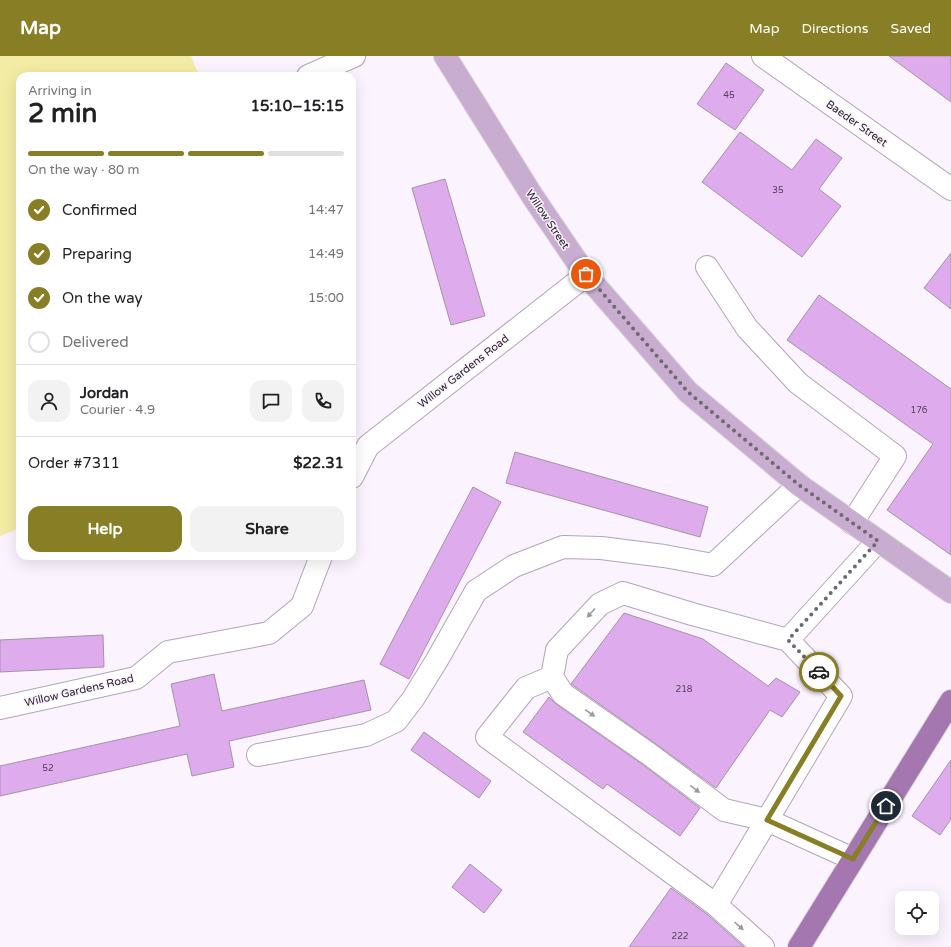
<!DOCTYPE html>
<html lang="en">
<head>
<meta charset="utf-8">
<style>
  :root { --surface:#fff; --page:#f2f2f2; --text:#202124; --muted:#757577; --line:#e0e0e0; --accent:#877e25 }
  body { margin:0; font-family:"Varela Round",sans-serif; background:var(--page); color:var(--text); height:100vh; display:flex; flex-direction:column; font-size:15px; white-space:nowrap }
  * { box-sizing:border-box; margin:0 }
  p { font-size:13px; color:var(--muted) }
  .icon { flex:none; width:22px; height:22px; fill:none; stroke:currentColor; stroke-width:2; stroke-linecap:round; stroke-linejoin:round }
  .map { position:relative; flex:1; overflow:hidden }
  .drawer { position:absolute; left:16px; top:16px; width:340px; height:488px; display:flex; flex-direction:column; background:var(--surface); border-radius:12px; box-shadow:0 4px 16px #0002 }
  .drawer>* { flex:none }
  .fabs { position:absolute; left:895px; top:835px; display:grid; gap:8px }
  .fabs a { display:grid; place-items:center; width:44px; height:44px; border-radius:8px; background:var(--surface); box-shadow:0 4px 16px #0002; font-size:20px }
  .pin { position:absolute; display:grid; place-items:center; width:34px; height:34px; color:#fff; margin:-17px; border:2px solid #fff; border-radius:50%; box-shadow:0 1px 4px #0007 }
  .courier { position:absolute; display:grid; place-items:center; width:40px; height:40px; margin:-20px; border:3px solid #877e25; border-radius:50%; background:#fff; color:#222; box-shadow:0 1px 5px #0007 }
  .headline em { font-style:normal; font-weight:800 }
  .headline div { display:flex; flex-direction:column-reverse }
  .headline { display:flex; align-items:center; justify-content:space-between; height:68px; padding:0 12px }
  h1 { font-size:26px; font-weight:800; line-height:30px }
  .bar { display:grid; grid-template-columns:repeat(4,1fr); gap:6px 4px; align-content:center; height:48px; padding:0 12px }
  .bar i { height:5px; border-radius:3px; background:var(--line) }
  .bar .current { background:var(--accent) }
  .bar p { grid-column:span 4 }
  .line { display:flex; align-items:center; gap:10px; padding:0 12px; border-top:1px solid var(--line) }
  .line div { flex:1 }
  .round { display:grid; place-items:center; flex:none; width:42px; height:42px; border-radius:12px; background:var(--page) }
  ol { padding:0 12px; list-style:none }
  li { display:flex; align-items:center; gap:12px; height:44px }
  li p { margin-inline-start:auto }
  li .icon { padding:4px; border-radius:50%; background:var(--accent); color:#fff; stroke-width:4 }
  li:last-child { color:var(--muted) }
  li i { width:22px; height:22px; border:2px solid var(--line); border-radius:50% }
  .primary-button { display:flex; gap:8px; margin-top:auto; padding:8px 12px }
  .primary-button a { flex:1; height:46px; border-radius:12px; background:var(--accent); color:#fff; font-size:16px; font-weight:800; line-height:46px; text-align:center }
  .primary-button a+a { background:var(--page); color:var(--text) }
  header { display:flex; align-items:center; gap:24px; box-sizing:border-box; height:56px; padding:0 20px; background:var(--accent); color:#fff }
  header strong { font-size:19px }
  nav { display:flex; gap:22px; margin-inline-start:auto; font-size:14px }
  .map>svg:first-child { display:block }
</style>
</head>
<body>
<header>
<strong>Map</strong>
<nav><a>Map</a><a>Directions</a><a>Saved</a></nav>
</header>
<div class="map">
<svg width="951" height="891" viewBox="0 0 951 891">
  <rect width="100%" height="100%" fill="#fbf3fe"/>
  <path fill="#f2eca4" d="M0,0H191L199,20H20V472L0,480Z"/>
  <path fill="#deacec" stroke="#a491aa" d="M889,0H951V46Z
    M726,7L764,34L735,74L697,48Z
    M740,76L792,114L816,83L842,102L819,133L841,150L802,201L702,126Z
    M445,123L485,260L451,269L412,132Z
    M951,197V253L924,232Z
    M819,239L951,333V499L887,454L933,388L787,284Z
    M515,396L708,451L700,481L506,427Z
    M473,431L501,446L409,623L380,608Z
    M624,557L703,583L768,630L776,622L800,636L782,661L770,654L716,732L656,688L571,628Z
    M103,579L104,611L0,616V584Z
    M214,618L222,655L364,624L371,654L229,685L234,711L192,720L187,698L0,740V710L180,670L171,628Z
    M549,641L556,648L642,708L700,752L680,780L607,728L603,733L523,676Z
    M424,676L491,725L479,742L411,694Z
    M951,704V763L940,779L912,760Z
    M470,808L502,834L484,857L452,831Z
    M671,832L708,859L744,891H629Z"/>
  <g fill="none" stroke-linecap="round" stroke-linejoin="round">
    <defs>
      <path id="minor" d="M763,0L951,133
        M308,20L354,0
        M707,211L747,272L798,327L895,400L852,467
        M352,421L368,390L586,219
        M552,621L526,632L487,681L716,849L763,891
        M0,652L136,622L168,596L269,577L302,550L321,500
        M258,699L366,679L396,665L413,643L437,604L476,535L514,510L563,491L601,492L664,500L713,509L799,429
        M853,803L767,764L841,640L788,584L878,485
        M716,849L767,764L724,754L649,698L563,638L552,621L557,594L600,548L623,537L692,558L788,584"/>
      <path id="major" d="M445,0L533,141L586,219L688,336L799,429L951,536"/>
      <path id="highway" d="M799,891L951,645"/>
    </defs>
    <use href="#minor" stroke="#b6a2bc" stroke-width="24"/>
    <use href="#major" stroke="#d8d6d8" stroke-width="24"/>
    <use href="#highway" stroke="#d8d6d8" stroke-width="24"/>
    <use href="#minor" stroke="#fff" stroke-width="22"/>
    <use href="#major" stroke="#c8add0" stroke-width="22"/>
    <use href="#highway" stroke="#a477b0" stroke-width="22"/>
  </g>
  <defs><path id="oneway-solid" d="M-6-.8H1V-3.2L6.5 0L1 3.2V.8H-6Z"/></defs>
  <g fill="#9c999d">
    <use href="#oneway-solid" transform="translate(591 557) rotate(132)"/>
    <use href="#oneway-solid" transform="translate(590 657) rotate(35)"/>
    <use href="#oneway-solid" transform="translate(695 733) rotate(37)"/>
    <use href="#oneway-solid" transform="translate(739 870) rotate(42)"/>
  </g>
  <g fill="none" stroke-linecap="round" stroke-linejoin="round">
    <path stroke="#6f6872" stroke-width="4" stroke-dasharray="0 7.2" d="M586,218L688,336L799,429L878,485L788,584L819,616"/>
    <path stroke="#877e25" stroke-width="5" d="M819,616L841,640L767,764L853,803L886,750"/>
  </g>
  <g text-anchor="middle" stroke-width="3" stroke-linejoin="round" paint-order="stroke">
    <g font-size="9" fill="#524158">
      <text x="729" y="42">45</text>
      <text x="778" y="137">35</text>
      <text x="919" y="357">176</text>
      <text x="684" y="636">218</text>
      <text x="48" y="715">52</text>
      <text x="680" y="883">222</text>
    </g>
    <g font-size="11" fill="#241d26" stroke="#fbf3fe">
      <text transform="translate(857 67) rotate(35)" y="4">Baeder Street</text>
      <text transform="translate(548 163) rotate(56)" y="4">Willow Street</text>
      <text transform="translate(463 315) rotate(-38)" y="4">Willow Gardens Road</text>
      <text transform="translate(79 634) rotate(-13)" y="4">Willow Gardens Road</text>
    </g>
  </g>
</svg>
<div class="fabs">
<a><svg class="icon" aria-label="locate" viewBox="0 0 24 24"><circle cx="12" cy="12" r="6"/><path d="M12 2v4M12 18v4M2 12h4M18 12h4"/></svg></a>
</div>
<div class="pin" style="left:586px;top:218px;background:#ea580c"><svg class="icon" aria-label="bag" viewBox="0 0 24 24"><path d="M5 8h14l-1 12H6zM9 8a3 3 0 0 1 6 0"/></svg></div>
<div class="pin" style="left:886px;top:750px;background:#1f2937"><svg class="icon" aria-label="home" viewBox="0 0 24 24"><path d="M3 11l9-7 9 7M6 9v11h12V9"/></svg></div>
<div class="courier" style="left:819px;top:616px"><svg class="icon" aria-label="car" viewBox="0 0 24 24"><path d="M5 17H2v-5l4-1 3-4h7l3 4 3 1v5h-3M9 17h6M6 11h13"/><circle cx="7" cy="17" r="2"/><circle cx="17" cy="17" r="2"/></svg></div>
<section class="drawer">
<div class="headline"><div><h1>2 min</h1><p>Arriving in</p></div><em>15:10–15:15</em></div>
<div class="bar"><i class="current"></i><i class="current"></i><i class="current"></i><i></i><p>On the way · 80 m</p></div>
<ol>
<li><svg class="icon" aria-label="check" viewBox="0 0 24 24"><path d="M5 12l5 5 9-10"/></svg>Confirmed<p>14:47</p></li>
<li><svg class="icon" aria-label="check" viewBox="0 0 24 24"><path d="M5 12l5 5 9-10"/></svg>Preparing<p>14:49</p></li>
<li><svg class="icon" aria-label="check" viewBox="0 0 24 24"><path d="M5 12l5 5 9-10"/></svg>On the way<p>15:00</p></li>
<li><i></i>Delivered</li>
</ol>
<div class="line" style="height:72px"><a class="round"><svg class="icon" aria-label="person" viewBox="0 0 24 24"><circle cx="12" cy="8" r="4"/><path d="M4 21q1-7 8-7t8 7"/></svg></a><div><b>Jordan</b><p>Courier · 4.9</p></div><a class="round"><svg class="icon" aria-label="chat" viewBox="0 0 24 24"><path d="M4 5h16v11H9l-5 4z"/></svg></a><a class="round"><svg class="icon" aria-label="phone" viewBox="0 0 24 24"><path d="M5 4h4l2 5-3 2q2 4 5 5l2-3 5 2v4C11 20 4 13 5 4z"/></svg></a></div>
<div class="line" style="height:52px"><div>Order #7311</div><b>$22.31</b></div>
<div class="primary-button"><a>Help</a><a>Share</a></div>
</section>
</div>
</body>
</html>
